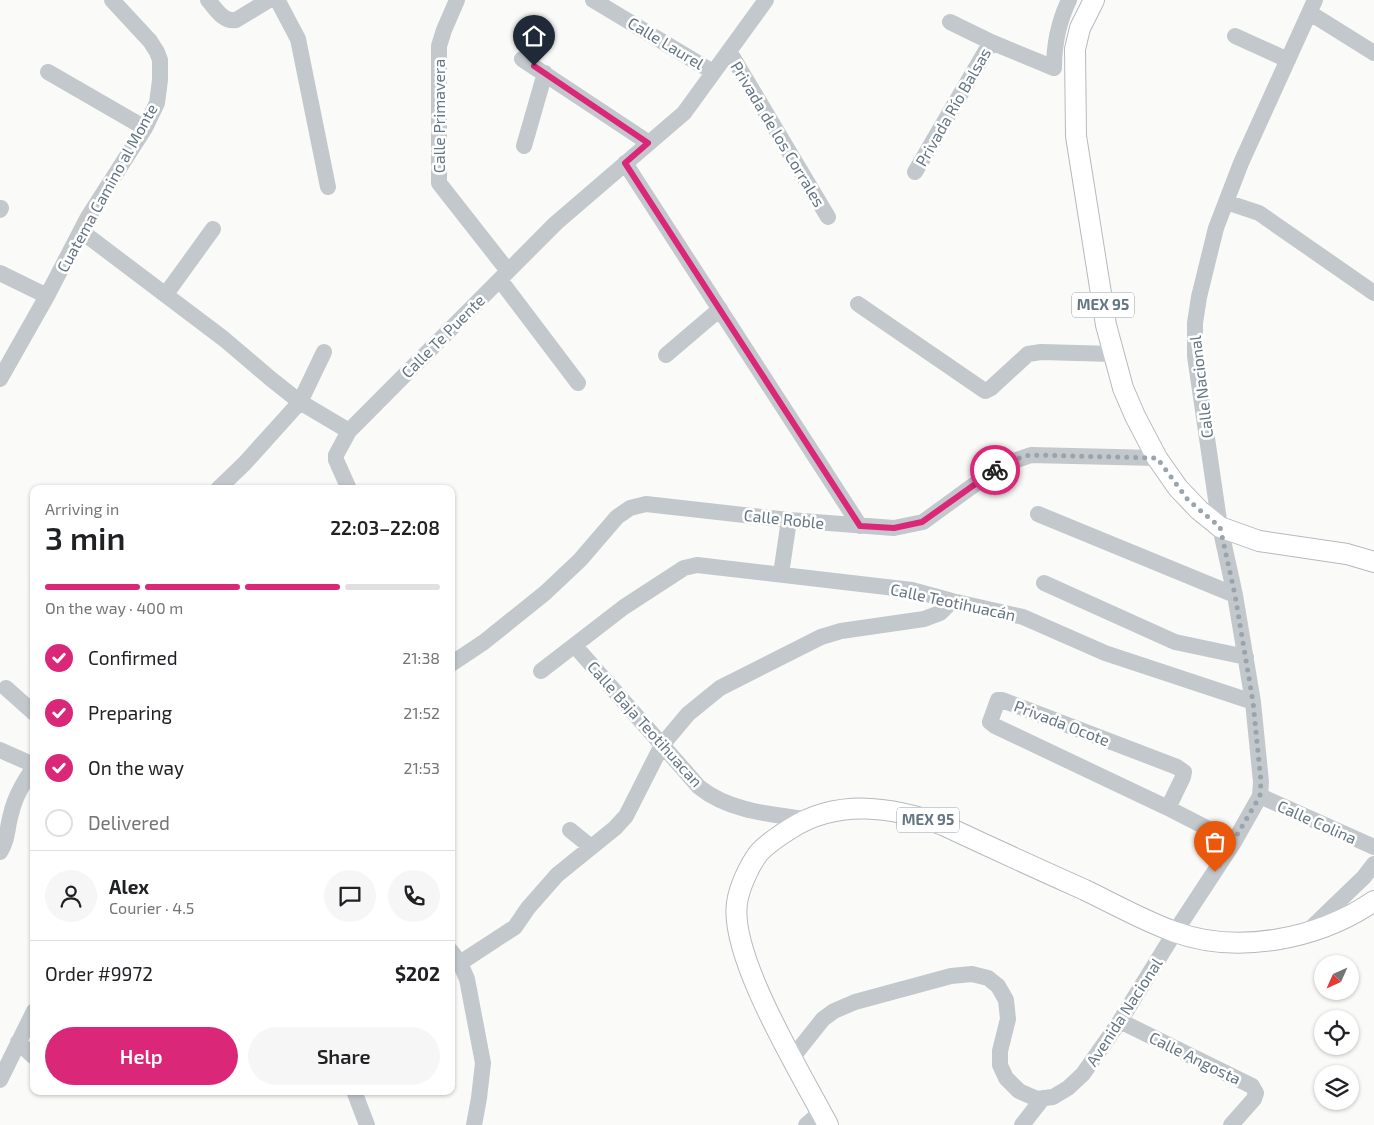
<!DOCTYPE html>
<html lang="en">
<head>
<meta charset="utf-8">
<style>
  :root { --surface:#fff; --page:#f6f6f6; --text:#202124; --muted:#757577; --line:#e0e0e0; --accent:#db2777 }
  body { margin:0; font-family:"Exo 2",sans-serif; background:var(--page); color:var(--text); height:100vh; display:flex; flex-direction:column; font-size:19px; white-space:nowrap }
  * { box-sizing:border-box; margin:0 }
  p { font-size:16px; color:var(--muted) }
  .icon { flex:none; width:28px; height:28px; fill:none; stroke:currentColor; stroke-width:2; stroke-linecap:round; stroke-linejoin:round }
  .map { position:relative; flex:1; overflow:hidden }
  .side { position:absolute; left:30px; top:485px; width:425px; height:610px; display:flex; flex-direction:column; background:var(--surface); border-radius:10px; box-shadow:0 1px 4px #0004 }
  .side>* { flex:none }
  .needle { width:32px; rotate:225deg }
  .buttons { position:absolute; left:1314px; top:955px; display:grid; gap:10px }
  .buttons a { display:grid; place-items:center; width:45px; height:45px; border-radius:50%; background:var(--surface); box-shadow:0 1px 4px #0004; font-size:25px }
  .pin { position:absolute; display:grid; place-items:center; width:42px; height:42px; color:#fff; margin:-51px -21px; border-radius:50% 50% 50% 0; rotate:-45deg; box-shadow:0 0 5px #0007 }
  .pin .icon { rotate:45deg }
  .courier { position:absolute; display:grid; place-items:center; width:50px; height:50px; margin:-25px; border:4px solid #db2777; border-radius:50%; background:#fff; color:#222; box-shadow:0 1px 6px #0007 }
  .overview em { font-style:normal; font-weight:600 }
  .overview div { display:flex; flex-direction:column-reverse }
  .overview { display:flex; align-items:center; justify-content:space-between; height:85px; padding:0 15px }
  h1 { font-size:32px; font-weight:600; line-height:38px }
  .bar { display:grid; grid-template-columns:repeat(4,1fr); gap:8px 5px; align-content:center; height:60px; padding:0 15px }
  .bar i { height:6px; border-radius:4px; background:var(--line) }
  .bar .current { background:var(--accent) }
  .bar p { grid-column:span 4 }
  .line { display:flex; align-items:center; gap:12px; padding:0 15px; border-top:1px solid var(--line) }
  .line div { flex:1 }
  .round { display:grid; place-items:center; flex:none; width:52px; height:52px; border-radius:26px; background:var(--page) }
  ol { padding:0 15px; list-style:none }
  li { display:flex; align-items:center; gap:15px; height:55px }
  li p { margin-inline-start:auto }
  li .icon { padding:5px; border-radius:50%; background:var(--accent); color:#fff; stroke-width:4 }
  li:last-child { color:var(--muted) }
  li i { width:28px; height:28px; border:2px solid var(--line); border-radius:50% }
  .action { display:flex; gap:10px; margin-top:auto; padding:10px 15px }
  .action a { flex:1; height:58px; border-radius:30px; background:var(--accent); color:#fff; font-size:20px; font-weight:600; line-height:58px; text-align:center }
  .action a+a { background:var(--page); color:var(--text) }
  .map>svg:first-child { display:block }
</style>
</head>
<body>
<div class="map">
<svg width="1374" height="1125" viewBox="0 0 1374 1125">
  <rect width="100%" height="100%" fill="#fafaf8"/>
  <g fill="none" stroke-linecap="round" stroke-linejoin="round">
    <defs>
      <path id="major" d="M1094,0L1080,28L1075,49L1076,136L1106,325L1123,388L1135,416L1157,458L1178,488L1199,510L1220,527L1259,541L1347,554L1374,562
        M828,1125C802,1075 729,957 737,903C739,888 749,866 758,854C766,844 779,836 790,829C838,798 893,807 943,825C990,847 1038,869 1085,890C1114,904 1144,921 1175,932C1238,955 1319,939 1374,901"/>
    </defs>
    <use href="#major" stroke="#b5babe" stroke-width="22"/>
    <path stroke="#c3c8cc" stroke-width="16" d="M208,0C216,9 223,22 236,20L269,0
      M275,0L279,3L298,39L328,187
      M457,0L444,30L439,46V183L508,271
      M593,0L713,72
      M1310,13L1374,53
      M950,22L991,42L1054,68C1054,44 1059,21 1069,0
      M1235,36L1288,60
      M729,51L828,217
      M522,59L649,143
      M48,72L145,128
      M524,146L545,73
      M625,163L860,526
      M915,172L991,42
      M1226,202L1259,213L1374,293
      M0,210L1,208
      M81,231L224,339L271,379L300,402L349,431
      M0,273L47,296
      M500,280L578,383
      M166,294L213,229
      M858,304L985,391L991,388L1028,354L1041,352L1114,354
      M666,355L720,309
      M0,379L47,296L88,217L145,128L157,103L160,80V60L157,52L150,41L112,0
      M218,489L245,463L300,402L324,352
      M349,489L336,460V455L349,431L556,223L684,113L766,0
      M1038,514L1235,595
      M781,574L789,520
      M1044,583L1175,642L1246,657
      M575,646L699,787C729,811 768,814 805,819
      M451,664L484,642L545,593L580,560L617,517L630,508L646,504L789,520L894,528L923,522L1000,466L1031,455L1157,458
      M541,671L624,607L684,568L697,565L912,590L952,601L1023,617L1105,653L1253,702
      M6,688L34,713
      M0,750L34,765
      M1260,796L1374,847
      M1168,808L1183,777L1184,772L1177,767L1002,700H998L990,722L995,726L1168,808L1234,842
      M570,830L591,847
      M0,852C8,840 7,827 11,814C15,796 24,782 34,767
      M1309,930L1364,877L1374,864
      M451,951L460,963L467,979L483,1063L479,1098L474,1125
      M460,963L515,927L528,908L557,875L615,828L626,816L662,745L688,714L720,688L821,637L841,631L924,619L940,613L952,601
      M1120,1021L1252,1086L1256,1093L1254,1099L1231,1125
      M18,1042L34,1057
      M792,1058L823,1019L834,1011L855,1002L951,976L972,974L988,978L998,986L1006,1000L1008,1019L1000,1051V1065L1006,1078L1019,1091L1037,1099L1053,1097L1068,1088L1083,1074L1120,1021L1175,932L1234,842L1260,796L1261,782L1253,702L1235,595L1220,527L1195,356V323L1199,297L1216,228L1241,163L1315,0
      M0,1080L34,1011
      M354,1091L367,1125
      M806,1125L821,1112
      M1022,1125L1043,1098"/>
    <use href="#major" stroke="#fff" stroke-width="20"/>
  </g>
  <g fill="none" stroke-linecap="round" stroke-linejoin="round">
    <path stroke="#99a4ac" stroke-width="5" stroke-dasharray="0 9" d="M995,470L1016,459L1030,455L1157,458L1188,500L1220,527L1235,595L1253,702L1261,782L1260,796L1215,872"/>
    <path stroke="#db2777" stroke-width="6" d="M534,66L648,143L625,163L860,526L894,528L922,522L995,470"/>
  </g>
  <g text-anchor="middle" stroke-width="5" stroke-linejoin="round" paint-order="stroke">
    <g fill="#fff" stroke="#939fa8" stroke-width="1">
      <rect x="1072" y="292.5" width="62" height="25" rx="4"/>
      <rect x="897" y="807.5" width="62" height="25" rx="4"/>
    </g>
    <g font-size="15" font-weight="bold" fill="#657683">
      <text x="1103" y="310">MEX 95</text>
      <text x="928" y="825">MEX 95</text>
    </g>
    <g font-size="16" fill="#657683" stroke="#fff">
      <text transform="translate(666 43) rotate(31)" y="6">Calle Laurel</text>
      <text transform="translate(953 107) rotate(-60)" y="6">Privada Río Balsas</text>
      <text transform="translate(439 116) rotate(-90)" y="6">Calle Primavera</text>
      <text transform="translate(778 134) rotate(59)" y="6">Privada de los Corrales</text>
      <text transform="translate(107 188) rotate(-61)" y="6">Cuatema Camino al Monte</text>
      <text transform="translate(443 336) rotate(-45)" y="6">Calle Te Puente</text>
      <text transform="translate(1201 387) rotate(-97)" y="6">Calle Nacional</text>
      <text transform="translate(784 519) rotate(6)" y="6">Calle Roble</text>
      <text transform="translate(953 602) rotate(12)" y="6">Calle Teotihuacán</text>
      <text transform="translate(1062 723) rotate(21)" y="6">Privada Ocote</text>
      <text transform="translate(645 724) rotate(48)" y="6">Calle Baja Teotihuacan</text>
      <text transform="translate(1317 822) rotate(24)" y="6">Calle Colina</text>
      <text transform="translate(1124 1012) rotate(-57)" y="6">Avenida Nacional</text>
      <text transform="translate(1195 1058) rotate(26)" y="6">Calle Angosta</text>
    </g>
  </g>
</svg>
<div class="buttons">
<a><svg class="needle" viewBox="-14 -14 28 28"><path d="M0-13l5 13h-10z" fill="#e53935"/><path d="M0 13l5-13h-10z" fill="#757577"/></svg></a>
<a><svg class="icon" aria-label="locate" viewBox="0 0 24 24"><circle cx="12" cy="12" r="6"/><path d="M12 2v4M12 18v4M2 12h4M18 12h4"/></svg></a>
<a><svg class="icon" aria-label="layers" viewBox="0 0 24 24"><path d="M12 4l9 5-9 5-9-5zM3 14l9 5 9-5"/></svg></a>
</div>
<div class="pin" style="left:1215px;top:872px;background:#ea580c"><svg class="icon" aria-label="bag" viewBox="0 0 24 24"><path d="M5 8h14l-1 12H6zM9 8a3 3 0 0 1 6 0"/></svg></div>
<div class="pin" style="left:534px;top:66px;background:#1f2937"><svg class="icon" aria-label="home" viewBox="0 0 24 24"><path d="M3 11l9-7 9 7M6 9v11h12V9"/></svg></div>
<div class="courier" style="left:995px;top:470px"><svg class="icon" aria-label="bike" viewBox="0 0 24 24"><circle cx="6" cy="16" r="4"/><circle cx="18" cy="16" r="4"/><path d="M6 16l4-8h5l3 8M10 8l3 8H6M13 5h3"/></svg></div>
<section class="side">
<div class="overview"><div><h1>3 min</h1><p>Arriving in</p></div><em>22:03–22:08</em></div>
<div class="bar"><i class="current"></i><i class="current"></i><i class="current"></i><i></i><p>On the way · 400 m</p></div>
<ol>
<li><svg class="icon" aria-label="check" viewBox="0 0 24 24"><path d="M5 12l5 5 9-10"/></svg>Confirmed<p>21:38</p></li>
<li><svg class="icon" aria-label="check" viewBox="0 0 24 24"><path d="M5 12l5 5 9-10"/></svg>Preparing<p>21:52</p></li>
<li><svg class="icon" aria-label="check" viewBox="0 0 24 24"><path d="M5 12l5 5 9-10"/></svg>On the way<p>21:53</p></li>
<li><i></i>Delivered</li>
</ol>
<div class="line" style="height:90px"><a class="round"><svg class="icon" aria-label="person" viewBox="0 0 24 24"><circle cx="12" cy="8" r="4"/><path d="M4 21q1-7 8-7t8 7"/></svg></a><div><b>Alex</b><p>Courier · 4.5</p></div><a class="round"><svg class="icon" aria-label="chat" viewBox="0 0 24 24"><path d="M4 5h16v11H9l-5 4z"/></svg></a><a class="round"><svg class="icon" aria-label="phone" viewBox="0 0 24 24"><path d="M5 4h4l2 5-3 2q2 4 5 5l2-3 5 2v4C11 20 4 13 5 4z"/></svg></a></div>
<div class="line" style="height:65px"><div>Order #9972</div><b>$202</b></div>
<div class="action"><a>Help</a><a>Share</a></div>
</section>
</div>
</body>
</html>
